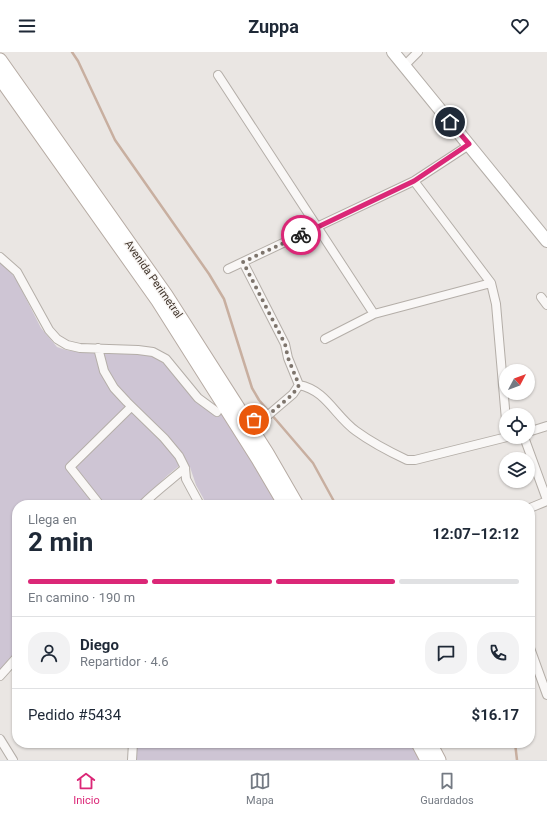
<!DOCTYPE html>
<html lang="es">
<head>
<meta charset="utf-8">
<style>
  :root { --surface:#fff; --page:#f2f2f3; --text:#1f2937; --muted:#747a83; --line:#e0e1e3; --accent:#db2777 }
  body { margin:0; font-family:Roboto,sans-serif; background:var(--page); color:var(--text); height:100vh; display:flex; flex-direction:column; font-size:15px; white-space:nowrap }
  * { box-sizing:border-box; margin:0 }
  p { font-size:13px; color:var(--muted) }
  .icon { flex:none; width:22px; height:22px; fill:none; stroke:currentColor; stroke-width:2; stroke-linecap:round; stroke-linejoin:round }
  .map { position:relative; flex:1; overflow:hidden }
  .panel { position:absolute; left:12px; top:448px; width:523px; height:248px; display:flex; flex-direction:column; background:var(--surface); border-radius:16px; box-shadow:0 1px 3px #0004 }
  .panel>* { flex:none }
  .needle { width:26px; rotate:49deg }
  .tools { position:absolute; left:499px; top:312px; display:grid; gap:8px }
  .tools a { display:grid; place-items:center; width:36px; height:36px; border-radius:50%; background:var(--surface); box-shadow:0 1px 3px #0004; font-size:20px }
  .pin { position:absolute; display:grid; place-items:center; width:34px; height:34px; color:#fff; margin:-17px; border:2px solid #fff; border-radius:50%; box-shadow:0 1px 4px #0007 }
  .courier { position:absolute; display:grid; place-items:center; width:40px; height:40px; margin:-20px; border:3px solid #db2777; border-radius:50%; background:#fff; color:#222; box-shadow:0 1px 5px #0007 }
  .head em { font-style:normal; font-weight:700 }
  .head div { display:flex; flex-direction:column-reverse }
  .head { display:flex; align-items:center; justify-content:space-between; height:68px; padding:0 16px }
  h1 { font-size:26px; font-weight:700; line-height:30px }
  .bar { display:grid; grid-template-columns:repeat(4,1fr); gap:6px 4px; align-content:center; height:48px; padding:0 16px }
  .bar i { height:5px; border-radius:3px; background:var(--line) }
  .bar .current { background:var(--accent) }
  .bar p { grid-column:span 4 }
  .line { display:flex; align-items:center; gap:10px; padding:0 16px; border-top:1px solid var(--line) }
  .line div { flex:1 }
  .round { display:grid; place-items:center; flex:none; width:42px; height:42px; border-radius:16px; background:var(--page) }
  header { display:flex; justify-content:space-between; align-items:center; height:52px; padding:0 16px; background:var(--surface); font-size:18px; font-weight:700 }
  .dock { display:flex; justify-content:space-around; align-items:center; height:56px; border-top:1px solid var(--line); background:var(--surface); font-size:11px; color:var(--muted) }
  .dock a { display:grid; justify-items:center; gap:2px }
  .dock .current { color:var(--accent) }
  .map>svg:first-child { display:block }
</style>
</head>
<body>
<header><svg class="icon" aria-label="menu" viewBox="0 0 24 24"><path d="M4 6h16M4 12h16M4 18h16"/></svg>Zuppa<svg class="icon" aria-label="heart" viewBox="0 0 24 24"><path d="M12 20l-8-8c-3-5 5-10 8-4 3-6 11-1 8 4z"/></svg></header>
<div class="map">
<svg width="547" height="708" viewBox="0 0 547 708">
  <rect width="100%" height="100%" fill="#eae6e3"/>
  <path fill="#cec5d4" d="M0,210L6,215L16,227L41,276L57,295L66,298L85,301L144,302L156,306L167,314L207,350L226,357L287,453H207L196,433L190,415L179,414L168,423L136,453H17V598L0,618Z
    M137,691H418L427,708H136Z"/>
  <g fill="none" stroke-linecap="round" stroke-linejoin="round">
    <path stroke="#c8afa0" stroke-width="2.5" d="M72,0L78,9L115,88L209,222L224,247L252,336L259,348L313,411L336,453
      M515,691L517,708"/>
    <defs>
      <path id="street" d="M404,14L418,0
        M218,23L374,262
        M414,129L491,231L496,252L506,368
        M0,205L17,220L49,278L57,287L67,293L80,296L138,298L153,300L166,307L198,346L217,360
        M243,210L285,292L288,306L299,333
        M228,217L414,129L469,93
        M541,245L547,253
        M325,287L374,262L491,231
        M98,296L104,319L114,336L127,350L164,386L179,404L185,416L186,427L200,453
        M254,368L266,365L293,342L299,333C326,338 335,364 356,379C371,390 390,400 407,408H415L507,385
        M528,380L547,374
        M524,385L547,448
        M100,453L70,415L131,355
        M142,453C155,440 171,428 185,416
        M530,456L547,449
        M530,596L547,643
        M0,624L17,605
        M0,687L13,708
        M132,708L133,691"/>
      <path id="secondary" d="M393,0L547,189"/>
      <path id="primary" d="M0,8L166,243L267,401L297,453
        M0,26L158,249L258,407L285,453
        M418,691L427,708
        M430,691L439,708"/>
    </defs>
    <use href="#street" stroke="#b4aea8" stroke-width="10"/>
    <use href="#secondary" stroke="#b4aea8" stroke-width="14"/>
    <use href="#primary" stroke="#b6aba3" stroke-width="15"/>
    <use href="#street" stroke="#f9f7f6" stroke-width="8"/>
    <use href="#secondary" stroke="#fff" stroke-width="12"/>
    <use href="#primary" stroke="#fff" stroke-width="13"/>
  </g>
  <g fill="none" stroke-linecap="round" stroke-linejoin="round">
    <path stroke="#7d746c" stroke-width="4" stroke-dasharray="0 7.2" d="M254,368L266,365L293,342L299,333L288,306L285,292L243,210L301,183"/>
    <path stroke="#db2777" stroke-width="5" d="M301,183L414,129L469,92L450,70"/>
  </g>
  <g text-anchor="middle" stroke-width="3" stroke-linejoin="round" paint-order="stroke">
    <g font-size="11" fill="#42362c" stroke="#f8f5f3">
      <text transform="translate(154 227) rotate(55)" y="4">Avenida Perimetral</text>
    </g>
  </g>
</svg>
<div class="tools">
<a><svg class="needle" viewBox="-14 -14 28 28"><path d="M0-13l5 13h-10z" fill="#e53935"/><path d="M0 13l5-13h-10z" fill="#747a83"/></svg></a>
<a><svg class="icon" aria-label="locate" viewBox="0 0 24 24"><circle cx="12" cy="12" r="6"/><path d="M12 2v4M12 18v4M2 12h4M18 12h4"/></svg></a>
<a><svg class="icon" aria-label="layers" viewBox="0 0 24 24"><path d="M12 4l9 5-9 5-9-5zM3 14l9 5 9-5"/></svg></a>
</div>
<div class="pin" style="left:254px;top:368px;background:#ea580c"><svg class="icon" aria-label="bag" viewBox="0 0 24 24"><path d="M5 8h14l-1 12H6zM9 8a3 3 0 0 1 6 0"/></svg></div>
<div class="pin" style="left:450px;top:70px;background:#1f2937"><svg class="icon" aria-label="home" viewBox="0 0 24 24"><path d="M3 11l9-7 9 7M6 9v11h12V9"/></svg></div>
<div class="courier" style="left:301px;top:183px"><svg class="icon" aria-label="bike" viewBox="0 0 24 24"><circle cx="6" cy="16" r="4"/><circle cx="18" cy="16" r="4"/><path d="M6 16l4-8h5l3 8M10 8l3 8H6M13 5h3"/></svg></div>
<section class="panel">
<div class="head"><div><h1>2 min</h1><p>Llega en</p></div><em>12:07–12:12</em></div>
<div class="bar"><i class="current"></i><i class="current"></i><i class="current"></i><i></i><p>En camino · 190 m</p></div>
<div class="line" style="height:72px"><a class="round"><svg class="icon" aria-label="person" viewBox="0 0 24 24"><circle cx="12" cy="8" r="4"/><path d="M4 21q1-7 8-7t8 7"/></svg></a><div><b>Diego</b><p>Repartidor · 4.6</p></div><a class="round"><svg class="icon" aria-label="chat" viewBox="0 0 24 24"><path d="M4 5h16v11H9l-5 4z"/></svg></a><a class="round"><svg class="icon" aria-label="phone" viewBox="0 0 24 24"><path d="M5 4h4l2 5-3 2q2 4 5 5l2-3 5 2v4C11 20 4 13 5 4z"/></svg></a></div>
<div class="line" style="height:52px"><div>Pedido #5434</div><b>$16.17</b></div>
</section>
</div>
<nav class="dock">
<a class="current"><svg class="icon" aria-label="home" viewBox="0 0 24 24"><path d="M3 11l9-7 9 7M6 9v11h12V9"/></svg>Inicio</a>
<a><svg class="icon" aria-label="map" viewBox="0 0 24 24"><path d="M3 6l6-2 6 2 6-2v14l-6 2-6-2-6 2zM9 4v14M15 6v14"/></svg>Mapa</a>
<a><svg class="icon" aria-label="saved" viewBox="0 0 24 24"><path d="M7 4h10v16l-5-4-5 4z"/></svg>Guardados</a>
</nav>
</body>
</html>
